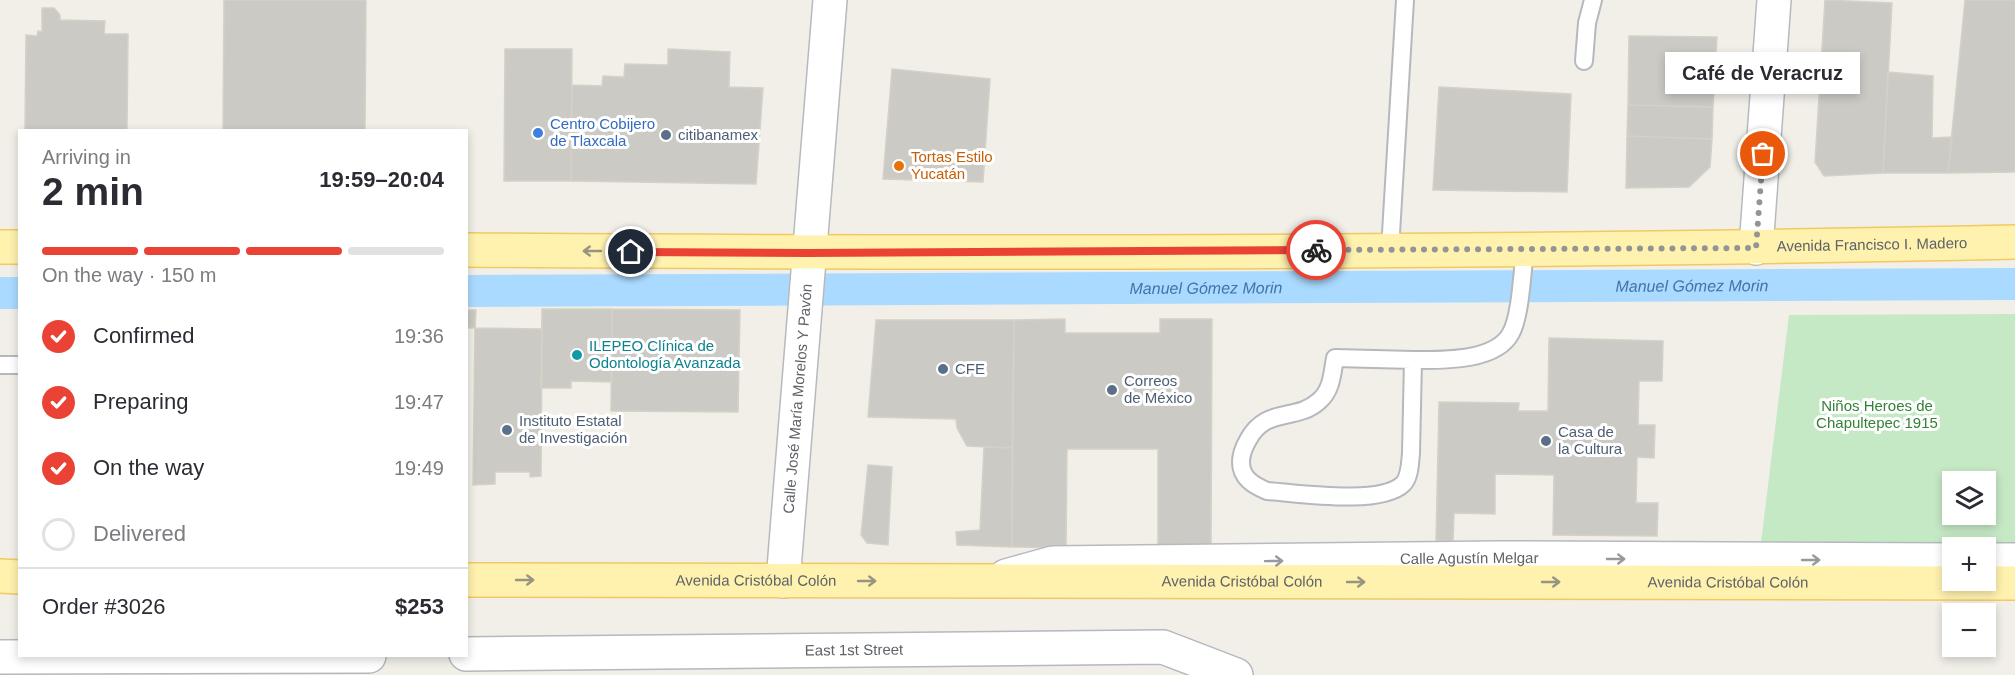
<!DOCTYPE html>
<html lang="en">
<head>
<meta charset="utf-8">
<style>
  :root { --surface:#fff; --page:#f2f2f3; --text:#2b2b33; --muted:#7c7c81; --line:#e1e1e2; --accent:#ea4335 }
  body { margin:0; font-family:Arial,sans-serif; background:var(--page); color:var(--text); height:100vh; display:flex; flex-direction:column; font-size:22px; white-space:nowrap }
  * { box-sizing:border-box; margin:0 }
  p { font-size:20px; color:var(--muted) }
  .icon { flex:none; width:33px; height:33px; fill:none; stroke:currentColor; stroke-width:2; stroke-linecap:round; stroke-linejoin:round }
  .map { position:relative; flex:1; overflow:hidden }
  .side { position:absolute; left:18px; top:129px; width:450px; height:528px; display:flex; flex-direction:column; background:var(--surface); border-radius:0px; box-shadow:0 3px 9px #0003 }
  .side>* { flex:none }
  .buttons { position:absolute; left:1942px; top:471px; display:grid; gap:12px }
  .buttons a { display:grid; place-items:center; width:54px; height:54px; border-radius:0px; background:var(--surface); box-shadow:0 3px 9px #0003; font-size:30px }
  .pin { position:absolute; display:grid; place-items:center; width:51px; height:51px; color:#fff; margin:-26px; border:3px solid #fff; border-radius:50%; box-shadow:0 2px 6px #0007 }
  .courier { position:absolute; display:grid; place-items:center; width:60px; height:60px; margin:-30px; border:4px solid #ea4335; border-radius:50%; background:#fff; color:#222; box-shadow:0 2px 8px #0007 }
  .bubble { position:absolute; height:42px; border-radius:0px; background:var(--surface); box-shadow:0 3px 9px #0003; font-size:20px; font-weight:600; line-height:42px; text-align:center }
  .head em { font-style:normal; font-weight:600 }
  .head div { display:flex; flex-direction:column-reverse }
  .head { display:flex; align-items:center; justify-content:space-between; height:102px; padding:0 24px }
  h1 { font-size:39px; font-weight:600; line-height:45px }
  .bar { display:grid; grid-template-columns:repeat(4,1fr); gap:9px 6px; align-content:center; height:72px; padding:0 24px }
  .bar i { height:8px; border-radius:4px; background:var(--line) }
  .bar .on { background:var(--accent) }
  .bar p { grid-column:span 4 }
  .line { display:flex; align-items:center; gap:15px; padding:0 24px; border-top:2px solid var(--line) }
  .line div { flex:1 }
  ol { padding:0 24px; list-style:none }
  li { display:flex; align-items:center; gap:18px; height:66px }
  li p { margin-inline-start:auto }
  li .icon { padding:6px; border-radius:50%; background:var(--accent); color:#fff; stroke-width:4 }
  li:last-child { color:var(--muted) }
  li i { width:33px; height:33px; border:3px solid var(--line); border-radius:50% }
  .map>svg:first-child { display:block }
</style>
</head>
<body>
<div class="map">
<svg width="2015" height="675" viewBox="0 0 2015 675">
  <rect width="100%" height="100%" fill="#f1efe8"/>
  <path fill="#c5e8c5" fill-rule="evenodd" d="M2015,314V548L1760,551L1789,315ZM1953,482H1986V514H1953Z"/>
  <g fill="none" stroke-linecap="round" stroke-linejoin="round">
    <g stroke="#aadaff" stroke-width="32">
      <path id="s1" d="M466,291L2015,284"/>
      <path d="M0,293H20"/>
    </g>
  </g>
  <path fill="#cccac5" stroke="#d6d1c6" stroke-width="1.5" d="M224,0H366L365,130H223Z
    M1825,0L1892,3L1883,173L1824,176L1815,162Z
    M1965,0H2015V172L1948,173Z
    M42,8H54L60,15V20L105,21L104,34H128L127,130H25L26,35L37,36L38,31L42,32Z
    M1629,36L1717,37L1713,107L1628,105Z
    M505,49H572L571,181H504Z
    M668,49L730,52L729,87L763,88L756,184L571,181L572,85L602,86L603,76L624,77L625,64L668,65Z
    M892,69L990,79L983,182L883,179Z
    M1888,72L1933,76L1932,138L1952,137L1948,173H1883Z
    M1439,87L1571,94L1567,192L1433,190Z
    M1628,105L1713,107L1712,139L1627,136Z
    M1627,136L1712,139L1710,167L1689,187L1626,188Z
    M542,309H612V382L571,381V388H541Z
    M612,309L740,310L738,412L611,411Z
    M466,310H476L475,328H466Z
    M1065,319V333H1160V319H1212L1211,552L1158,551V449H1067L1066,548L1012,547L1014,320Z
    M876,320H1014L1012,448L967,446L957,428L956,419L868,417Z
    M475,328L542,329L541,476L530,477V472H495V484L473,485Z
    M1549,338L1663,341L1662,381H1639L1638,425H1655L1654,458L1637,457L1636,503H1658L1657,536L1553,535L1554,475L1495,474V514L1454,513L1453,541L1436,540L1439,402L1519,403L1518,411H1548Z
    M984,447L1012,448V547L957,545L956,532L980,530Z
    M868,465L892,467L888,545L867,543L861,535Z"/>
  <g fill="none" stroke-linecap="round" stroke-linejoin="round">
    <defs>
      <path id="lane" d="M1584,61L1587,23L1593,0
        M1390,250L1405,0
        M1413,360L1335,358C1332,374 1332,390 1319,401C1296,422 1266,406 1248,440C1244,447 1241,454 1241,462C1241,478 1253,485 1267,491C1298,493 1380,506 1403,484C1410,477 1410,463 1411,453L1413,360C1441,360 1496,362 1511,333C1521,314 1522,272 1525,250
        M0,365H20"/>
      <g id="street">
        <path id="s2" d="M466,654L1163,647L1236,675"/>
        <path d="M0,657L369,656"/>
      </g>
      <g id="secondary">
        <path d="M1756,248L1774,0"/>
        <path d="M1986,560H2015"/>
        <path id="s3" d="M1006,576L1053,563L1499,558L1953,560"/>
        <path id="s4" d="M783,581L830,0"/>
      </g>
      <g id="primary">
        <path d="M0,247H20"/>
        <path id="s5" d="M466,250C983,254 1499,253 2015,242"/>
        <path d="M0,576L20,577"/>
        <path id="s6" d="M466,580L2015,583"/>
      </g>
    </defs>
    <use href="#lane" stroke="#b5b8bc" stroke-width="20"/>
    <use href="#street" stroke="#b5b8bc" stroke-width="36"/>
    <use href="#secondary" stroke="#b6babf" stroke-width="36"/>
    <use href="#primary" stroke="#f2c960" stroke-width="36"/>
    <use href="#lane" stroke="#fff" stroke-width="16"/>
    <use href="#street" stroke="#fff" stroke-width="33"/>
    <use href="#secondary" stroke="#fff" stroke-width="33"/>
    <use href="#primary" stroke="#fff2af" stroke-width="33"/>
  </g>
  <defs><path id="oneway-shaft" d="M-6 0H5M1.5-3L5.5 0L1.5 3" fill="none" stroke-width="1.6" stroke-linecap="round" stroke-linejoin="round" transform="scale(1.5)"/></defs>
  <g stroke="#979581">
    <use href="#oneway-shaft" transform="translate(592 251) rotate(-180)"/>
    <use href="#oneway-shaft" transform="translate(525 580)"/>
    <use href="#oneway-shaft" transform="translate(867 581)"/>
    <use href="#oneway-shaft" transform="translate(1356 582)"/>
    <use href="#oneway-shaft" transform="translate(1551 582)"/>
  </g>
  <g stroke="#979a9d">
    <use href="#oneway-shaft" transform="translate(1616 559)"/>
    <use href="#oneway-shaft" transform="translate(1811 560)"/>
    <use href="#oneway-shaft" transform="translate(1274 561) rotate(-1)"/>
  </g>
  <g fill="none" stroke-linecap="round" stroke-linejoin="round">
    <path stroke="#929495" stroke-width="6" stroke-dasharray="0 10.8" d="M1316,250L1756,248L1763,154"/>
    <path stroke="#ea4335" stroke-width="8" d="M631,252L808,253L1316,250"/>
  </g>
  <circle fill="#3f7fe0" stroke="#fff" stroke-width="2" cx="538" cy="133" r="6"/>
  <g fill="#5c6f8a" stroke="#fff" stroke-width="2">
    <circle cx="666" cy="135" r="6"/>
    <circle cx="943" cy="369" r="6"/>
    <circle cx="1112" cy="390" r="6"/>
    <circle cx="507" cy="430" r="6"/>
    <circle cx="1546" cy="441" r="6"/>
  </g>
  <circle fill="#e8710a" stroke="#fff" stroke-width="2" cx="899" cy="166" r="6"/>
  <circle fill="#0f9aa8" stroke="#fff" stroke-width="2" cx="577" cy="355" r="6"/>
  <g text-anchor="middle" stroke-width="6" stroke-linejoin="round" paint-order="stroke">
    <g font-size="15" fill="#366cbe" stroke="#fff" text-anchor="start">
      <text x="550" y="129">Centro Cobijero<tspan x="550" dy="17">de Tlaxcala</tspan></text>
    </g>
    <g font-size="15" fill="#4e5e75" stroke="#fff" text-anchor="start">
      <text x="678" y="140">citibanamex</text>
      <text x="955" y="374">CFE</text>
      <text x="1124" y="386">Correos<tspan x="1124" dy="17">de México</tspan></text>
      <text x="519" y="426">Instituto Estatal<tspan x="519" dy="17">de Investigación</tspan></text>
      <text x="1558" y="437">Casa de<tspan x="1558" dy="17">la Cultura</tspan></text>
    </g>
    <g font-size="15" fill="#c56008" stroke="#fff" text-anchor="start">
      <text x="911" y="162">Tortas Estilo<tspan x="911" dy="17">Yucatán</tspan></text>
    </g>
    <g font-size="15" fill="#5f6368" stroke="#fff">
      <text dy="5" stroke="none"><textPath href="#s5" startOffset="1406">Avenida Francisco I. Madero</textPath></text>
      <text dy="5" stroke="none"><textPath href="#s4" startOffset="183">Calle José María Morelos Y Pavón</textPath></text>
      <text dy="5" stroke="none"><textPath href="#s3" startOffset="465">Calle Agustín Melgar</textPath></text>
      <text dy="5" stroke="none"><textPath href="#s6" startOffset="290">Avenida Cristóbal Colón</textPath></text>
      <text dy="5" stroke="none"><textPath href="#s6" startOffset="776">Avenida Cristóbal Colón</textPath></text>
      <text dy="5" stroke="none"><textPath href="#s6" startOffset="1262">Avenida Cristóbal Colón</textPath></text>
      <text dy="5" stroke="none"><textPath href="#s2" startOffset="388">East 1st Street</textPath></text>
    </g>
    <g font-size="15" fill="#0d838f" stroke="#fff" text-anchor="start">
      <text x="589" y="351">ILEPEO Clínica de<tspan x="589" dy="17">Odontología Avanzada</tspan></text>
    </g>
    <g font-size="15" fill="#348238" stroke="#fff">
      <text x="1877" y="411">Niños Heroes de<tspan x="1877" dy="17">Chapultepec 1915</tspan></text>
    </g>
    <g font-size="16" font-style="italic" fill="#4174aa" stroke="#fff">
      <text dy="6" stroke="none"><textPath href="#s1" startOffset="1226">Manuel Gómez Morin</textPath></text>
      <text dy="6" stroke="none"><textPath href="#s1" startOffset="740">Manuel Gómez Morin</textPath></text>
    </g>
  </g>
</svg>
<div class="buttons">
<a><svg class="icon" aria-label="layers" viewBox="0 0 24 24"><path d="M12 4l9 5-9 5-9-5zM3 14l9 5 9-5"/></svg></a>
<a>+</a>
<a>−</a>
</div>
<div class="pin" style="left:1763px;top:154px;background:#ea580c"><svg class="icon" aria-label="bag" viewBox="0 0 24 24"><path d="M5 8h14l-1 12H6zM9 8a3 3 0 0 1 6 0"/></svg></div>
<div class="pin" style="left:631px;top:252px;background:#1f2937"><svg class="icon" aria-label="home" viewBox="0 0 24 24"><path d="M3 11l9-7 9 7M6 9v11h12V9"/></svg></div>
<div class="courier" style="left:1316px;top:250px"><svg class="icon" aria-label="bike" viewBox="0 0 24 24"><circle cx="6" cy="16" r="4"/><circle cx="18" cy="16" r="4"/><path d="M6 16l4-8h5l3 8M10 8l3 8H6M13 5h3"/></svg></div>
<div class="bubble" style="left:1665px;top:52px;width:195px">Café de Veracruz</div>
<section class="side">
<div class="head"><div><h1>2 min</h1><p>Arriving in</p></div><em>19:59–20:04</em></div>
<div class="bar"><i class="on"></i><i class="on"></i><i class="on"></i><i></i><p>On the way · 150 m</p></div>
<ol>
<li><svg class="icon" aria-label="check" viewBox="0 0 24 24"><path d="M5 12l5 5 9-10"/></svg>Confirmed<p>19:36</p></li>
<li><svg class="icon" aria-label="check" viewBox="0 0 24 24"><path d="M5 12l5 5 9-10"/></svg>Preparing<p>19:47</p></li>
<li><svg class="icon" aria-label="check" viewBox="0 0 24 24"><path d="M5 12l5 5 9-10"/></svg>On the way<p>19:49</p></li>
<li><i></i>Delivered</li>
</ol>
<div class="line" style="height:78px"><div>Order #3026</div><b>$253</b></div>
</section>
</div>
</body>
</html>
